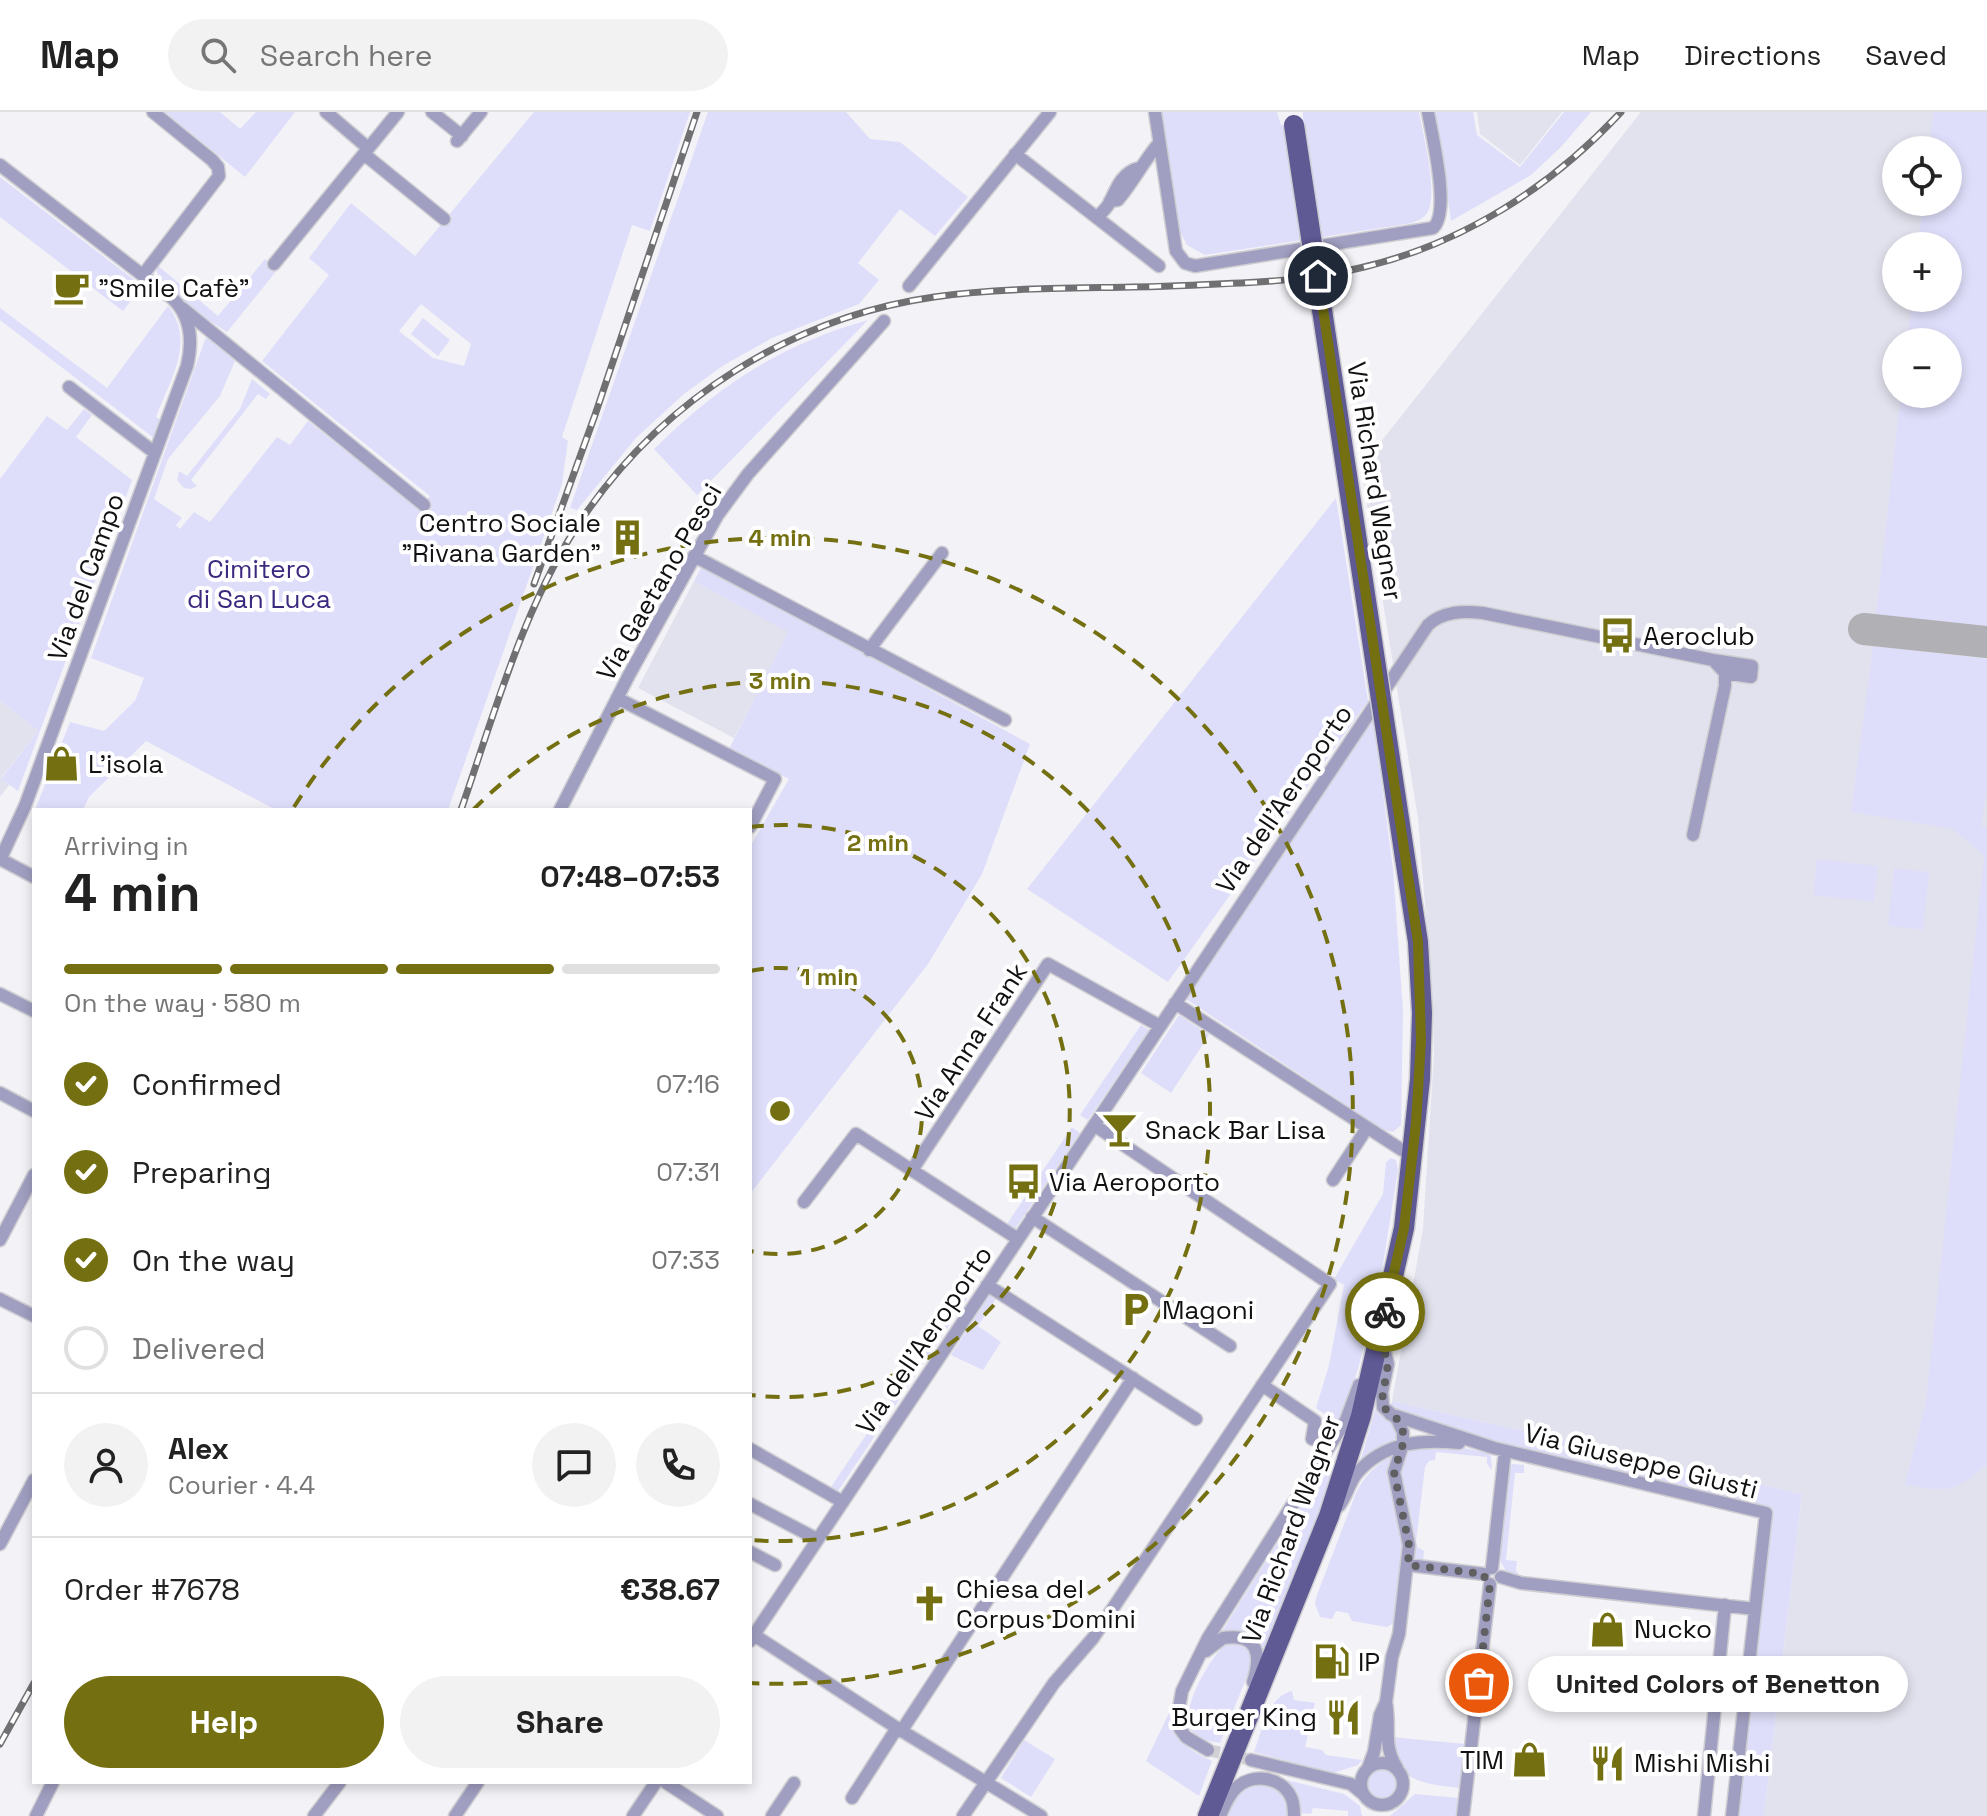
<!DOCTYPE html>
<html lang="en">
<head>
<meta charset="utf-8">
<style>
  :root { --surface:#fff; --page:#f2f2f2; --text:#222; --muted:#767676; --line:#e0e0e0; --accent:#747011 }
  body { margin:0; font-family:"Space Grotesk",sans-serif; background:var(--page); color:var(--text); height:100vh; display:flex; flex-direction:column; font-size:30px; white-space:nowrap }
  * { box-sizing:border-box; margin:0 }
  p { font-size:26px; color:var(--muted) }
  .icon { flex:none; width:44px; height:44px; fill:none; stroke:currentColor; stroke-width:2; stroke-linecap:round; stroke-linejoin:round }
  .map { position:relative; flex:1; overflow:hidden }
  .details { position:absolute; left:32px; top:696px; width:720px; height:976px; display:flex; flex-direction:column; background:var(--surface); border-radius:0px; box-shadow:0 4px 12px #0003 }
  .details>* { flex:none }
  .tools { position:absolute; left:1882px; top:24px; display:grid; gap:16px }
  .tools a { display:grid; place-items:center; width:80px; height:80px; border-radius:50%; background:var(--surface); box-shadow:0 4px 12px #0003; font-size:40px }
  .pin { position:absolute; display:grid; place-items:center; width:68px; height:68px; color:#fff; margin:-34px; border:4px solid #fff; border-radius:50%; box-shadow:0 2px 8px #0007 }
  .courier { position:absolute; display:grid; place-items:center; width:80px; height:80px; margin:-40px; border:6px solid #747011; border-radius:50%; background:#fff; color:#222; box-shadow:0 2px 10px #0007 }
  .bubble { position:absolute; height:56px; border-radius:28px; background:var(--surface); box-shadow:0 4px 12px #0003; font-size:26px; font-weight:700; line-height:56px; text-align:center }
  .summary em { font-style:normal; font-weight:700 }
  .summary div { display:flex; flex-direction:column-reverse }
  .summary { display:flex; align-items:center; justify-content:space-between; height:136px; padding:0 32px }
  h1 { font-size:52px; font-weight:700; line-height:60px }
  .bar { display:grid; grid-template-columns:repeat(4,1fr); gap:12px 8px; align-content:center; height:96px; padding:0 32px }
  .bar i { height:10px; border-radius:6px; background:var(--line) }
  .bar .on { background:var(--accent) }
  .bar p { grid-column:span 4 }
  .line { display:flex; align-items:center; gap:20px; padding:0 32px; border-top:2px solid var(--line) }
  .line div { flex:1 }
  .round { display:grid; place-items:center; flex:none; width:84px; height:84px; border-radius:42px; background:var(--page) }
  ol { padding:0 32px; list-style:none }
  li { display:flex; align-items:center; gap:24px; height:88px }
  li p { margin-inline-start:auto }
  li .icon { padding:8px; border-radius:50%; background:var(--accent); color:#fff; stroke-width:4 }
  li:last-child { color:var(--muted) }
  li i { width:44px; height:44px; border:4px solid var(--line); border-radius:50% }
  .button { display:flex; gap:16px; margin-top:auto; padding:16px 32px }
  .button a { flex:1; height:92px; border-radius:48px; background:var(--accent); color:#fff; font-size:32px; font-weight:700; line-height:92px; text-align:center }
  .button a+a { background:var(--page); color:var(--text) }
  header { display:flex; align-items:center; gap:48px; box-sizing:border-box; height:112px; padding:0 40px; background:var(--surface); border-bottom:2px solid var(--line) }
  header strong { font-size:38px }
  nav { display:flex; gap:44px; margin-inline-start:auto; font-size:28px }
  .search { width:560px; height:72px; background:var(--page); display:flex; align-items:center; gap:20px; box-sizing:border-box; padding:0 28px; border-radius:44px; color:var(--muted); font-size:30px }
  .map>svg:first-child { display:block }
</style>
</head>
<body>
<header>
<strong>Map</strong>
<div class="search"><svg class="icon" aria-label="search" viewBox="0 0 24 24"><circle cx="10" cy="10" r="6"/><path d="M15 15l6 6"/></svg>Search here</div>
<nav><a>Map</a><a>Directions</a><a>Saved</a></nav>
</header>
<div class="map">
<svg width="1987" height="1704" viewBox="0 0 1987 1704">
  <rect width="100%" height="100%" fill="#f2f2f7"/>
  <path fill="#e2e2ee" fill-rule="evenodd" d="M1477,0H1562L1520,53L1480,22Z
    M1641,0H1987V1704H1764L1802,1382L1392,1289L1423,1117L1434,942L1432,878L1418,706L1361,355ZM1896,38H1948V90H1896ZM1896,134H1948V186H1896ZM1896,230H1948V282H1896Z
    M694,469L789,520L734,626L638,576Z
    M0,588L38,619L1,666L9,673L0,685Z"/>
  <path fill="#dfdefa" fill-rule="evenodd" d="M165,0H220L240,17L256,0H295L245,65Z
    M534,0H690L650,119L632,113L562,325L568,329L562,372L448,698H276L146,629L89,685L83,698H35L70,610L104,619L135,589L144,566L91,546L206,225L235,249L220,284L168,347L154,387L182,406L176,413L180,417L194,400L210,410L277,325L290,333L308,309L419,397L430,384L262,249L329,163L309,146L351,91L415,144ZM421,192L471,232L464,254L433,246L399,219Z
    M708,0H846L870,27L900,30L968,85L935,124L900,97L858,151L879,168L859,192L772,226L724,253L684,282L636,326L577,398L570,396Z
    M1161,0H1277L1281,13L1303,11V0H1419C1423,22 1439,83 1427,101C1424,106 1417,109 1412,111L1205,143L1187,133L1180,120Z
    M1435,0H1473L1477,23L1520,55L1564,0H1591L1561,35L1531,63L1451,109Z
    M1933,0H1987V518L1876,503L1901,282H1948V230H1907L1912,186H1948V134H1918L1923,90H1948V38H1929Z
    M0,65L142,174L123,199L0,105Z
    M265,147L278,157L227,220C209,206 152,180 157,153L218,204Z
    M168,194C196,229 170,268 156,305L162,309L154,326L0,208V196L107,276Z
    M423,206L450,228L438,244L411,222Z
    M868,208L697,383L654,337C719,273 780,233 868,208Z
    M252,267L270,282L266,287L258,282L191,368L197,374L191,377L184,376L177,368L179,359L187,364L240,297Z
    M84,297L92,303L76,325L132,368L18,679L1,667L38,619L0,588V367L47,304L67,318Z
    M1336,386L1368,589L1168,870L1027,777Z
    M702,454L1030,632L982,762L928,852L750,1082V735L789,667L729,637L788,520L694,469Z
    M1873,534L1987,547V674L1981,715L1987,716V1352C1952,1383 1949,1379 1905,1373L1926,1290L1984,744L1953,717L1851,700Z
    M1373,606L1393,757L1403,899L1401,1013L1393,1020L1384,1018L1186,887Z
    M1817,747L1878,754L1874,790L1813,783Z
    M1894,756L1929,760L1923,818L1888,814Z
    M1179,903L1209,923L1171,981L1141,961Z
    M1141,913L1149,918L1088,1008L1080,1003Z
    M1072,1015L1080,1021L1015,1117L1007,1112Z
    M1391,1046L1396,1048L1398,1058L1373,1215L1366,1228L1345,1302L1326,1335L1322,1333L1330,1306L1316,1296L1329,1253L1344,1173L1334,1167L1383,1082L1386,1050Z
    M972,1166L978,1170L891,1300L886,1295Z
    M990,1182L997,1185L978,1214L1001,1230L983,1258L951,1243Z
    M1392,1289L1802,1382L1764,1704H1739L1771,1397L1504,1334L1397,1300L1391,1294Z
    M1377,1292C1386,1302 1400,1313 1397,1326L1360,1350Z
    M878,1305L885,1309L838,1379L831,1375Z
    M1454,1334L1488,1341L1491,1345L1492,1358L1487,1352V1345L1436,1340L1435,1348L1429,1349L1425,1355L1416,1430L1417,1435L1424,1439L1423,1449L1415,1447L1398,1363L1406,1337Z
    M1395,1343L1406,1428L1395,1510L1387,1515L1352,1509L1348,1501L1336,1499L1332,1507L1320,1505L1315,1492L1317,1483L1356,1381C1365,1363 1377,1351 1395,1343Z
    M1327,1352L1332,1353L1335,1358L1268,1535H1260C1247,1522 1237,1515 1219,1524Z
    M1513,1352L1524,1353V1361H1515L1506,1448L1517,1449L1516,1458L1519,1463L1506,1459L1498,1445L1508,1355Z
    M1229,1529L1246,1533L1254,1547L1220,1631C1213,1630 1202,1628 1196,1624C1172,1605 1212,1542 1229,1529Z
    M1292,1579L1294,1588L1315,1591L1305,1635L1322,1638L1326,1643L1362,1648L1358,1653L1333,1661L1254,1640C1262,1619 1267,1585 1292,1579Z
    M1169,1601C1173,1628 1189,1638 1212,1649L1199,1684L1146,1649Z
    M1392,1625L1465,1632L1460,1676C1426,1672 1390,1670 1392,1625Z
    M1024,1628L1055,1647L1031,1685L1001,1666Z
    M1367 1672a15 15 0 1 1 30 0a15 15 0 1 1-30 0Z
    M1274,1665L1344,1682L1360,1694L1362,1704H1348V1699L1313,1696L1311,1702L1300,1701Z
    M1264,1673L1283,1679L1289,1689L1290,1704H1226C1234,1685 1242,1675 1264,1673Z
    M1415,1682L1459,1686L1457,1704H1390Z"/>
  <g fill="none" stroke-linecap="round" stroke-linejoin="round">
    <path stroke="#b1b1b5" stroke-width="32" d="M1864,517L1987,530"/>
    <path stroke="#d0d0d5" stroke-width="12" stroke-dasharray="12 6" stroke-linecap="butt" d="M1208,1638L1251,1648"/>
    <defs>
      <path id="minor" d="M326,0L368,36
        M432,0L462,24
        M1155,0L1176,139L1185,151L1195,154L1433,116C1451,100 1432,24 1428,0
        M457,29L481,0
        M364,42L444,107
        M1015,42L1159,154
        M0,53L172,186C191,204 193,229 187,254L25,694L0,748
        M1110,89L1118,88C1134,69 1143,50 1159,31
        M1097,106C1101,101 1107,96 1110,90C1116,77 1122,60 1139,56
        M274,152L398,0
        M143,163L219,64L218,55L212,48L153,0
        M909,174L1050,0
        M182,196L424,393
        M69,275L155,341
        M694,444L1005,608
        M869,538L942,441
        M617,586L775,667L750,715
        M560,698L629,563L717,404L748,362L884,209
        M1693,723L1725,574V561
        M0,747L34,765
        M0,882L34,899
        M1175,891L1402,1038
        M0,981L34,999
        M912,1058L1048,852L1160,914
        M1333,1068L1367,1016
        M804,1090L856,1022L1018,1127
        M1032,1105L1230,1234
        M0,1128L34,1063
        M987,1173L1196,1307
        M0,1187L34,1204
        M1262,1273L1315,1309L1312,1327
        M1390,1302L1494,1336L1766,1401L1732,1704
        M750,1337L843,1390
        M750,1392L817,1427
        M1339,1394C1347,1384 1349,1370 1358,1360C1385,1330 1422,1327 1459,1331
        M0,1432L34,1368
        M750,1440L775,1453
        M1408,1453L1484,1462
        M1492,1456L1505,1339
        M1501,1465L1521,1471L1755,1497
        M754,1523L897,1616L1041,1704
        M750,1529L1428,513C1443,499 1463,499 1483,501L1713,548L1725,561L1751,565L1752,554L1713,548
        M1206,1539L1223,1526C1258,1521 1262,1542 1253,1570
        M1386,1590C1391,1615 1382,1632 1397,1656
        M902,1618L1133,1266
        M1208,1638L1186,1625L1180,1617L1179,1596L1182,1579L1208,1526L1346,1308L1359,1273
        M1251,1648L1351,1672L1363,1682
        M1361 1672a21 21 0 1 1 42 0a21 21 0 1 1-42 0Z
        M1368,1656L1374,1640L1380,1603L1386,1590L1392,1545L1399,1522L1409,1433L1394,1360L1403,1332V1320L1397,1307L1383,1295L1382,1280L1388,1252L1382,1230
        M665,1670L717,1704
        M852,1686L897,1616
        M36,1704L53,1670
        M314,1704L340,1670
        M455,1704L478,1670
        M633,1704L656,1670
        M772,1704L794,1671
        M963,1704L1054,1571L1093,1526L1330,1172L1094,1013
        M1220,1704C1224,1694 1228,1684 1236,1676C1252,1661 1281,1664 1291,1685C1294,1691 1294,1698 1294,1704
        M1463,1704L1490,1472
        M1704,1704L1725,1493"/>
      <path id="primary" d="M1208,1704L1329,1404L1361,1304L1404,1116L1420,967L1422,901L1418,830L1405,746"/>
    </defs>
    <use href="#minor" stroke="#ceced2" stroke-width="15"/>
    <use href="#primary" stroke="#ceced2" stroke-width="23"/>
    <use href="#minor" stroke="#a19fc1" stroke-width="12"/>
    <use href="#primary" stroke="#5f5994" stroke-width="20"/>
    <defs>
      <path id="rail" d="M534,472L595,303L697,0
        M461,698C495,600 525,489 584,404C664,287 793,205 934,185C1012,174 1093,177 1171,174C1236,171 1301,171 1364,155C1464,131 1551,75 1621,0
        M0,1632L34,1571"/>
    </defs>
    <use href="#rail" stroke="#707073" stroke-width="7"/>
    <use href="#rail" stroke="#fff" stroke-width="4" stroke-dasharray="12" stroke-linecap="butt"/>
    <defs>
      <path id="primary-bridge" d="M1294,13L1405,746"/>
    </defs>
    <use href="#primary-bridge" stroke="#ceced2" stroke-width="23" stroke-linecap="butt"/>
    <use href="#primary-bridge" stroke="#5f5994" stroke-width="20"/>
  </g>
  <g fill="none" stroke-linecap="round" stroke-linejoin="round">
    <path stroke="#605f62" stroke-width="8" stroke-dasharray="0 14.4" d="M1385,1200L1380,1223L1388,1252L1382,1288L1383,1295L1397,1307L1403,1320V1332L1394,1360L1409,1433L1408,1453L1484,1462L1485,1468L1490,1472L1479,1571"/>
    <path stroke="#747011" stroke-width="10" d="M1318,164L1418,830L1421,929L1416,1011L1404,1116L1385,1200"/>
  </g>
  <g fill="none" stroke="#747011" stroke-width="4" stroke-dasharray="14 10">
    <path d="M750 859A143 143 0 1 1 750 1139"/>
    <path d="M750 715A286 286 0 1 1 750 1283"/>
    <path d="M473 698A430 430 0 1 1 750 1428"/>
    <path d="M294 695A573 573 0 1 1 750 1571"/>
  </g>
  <defs>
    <symbol id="cafe-bare" viewBox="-9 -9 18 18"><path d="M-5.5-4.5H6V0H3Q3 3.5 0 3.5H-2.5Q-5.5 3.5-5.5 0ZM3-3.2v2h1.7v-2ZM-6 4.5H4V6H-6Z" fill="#747011" stroke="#fff" stroke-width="2.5" paint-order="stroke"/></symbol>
    <symbol id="building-bare" viewBox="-9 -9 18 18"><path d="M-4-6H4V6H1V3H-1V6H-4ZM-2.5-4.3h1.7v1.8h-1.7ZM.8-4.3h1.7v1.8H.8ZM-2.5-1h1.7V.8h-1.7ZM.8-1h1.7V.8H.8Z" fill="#747011" stroke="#fff" stroke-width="2.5" paint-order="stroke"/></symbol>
    <symbol id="bus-bare" viewBox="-9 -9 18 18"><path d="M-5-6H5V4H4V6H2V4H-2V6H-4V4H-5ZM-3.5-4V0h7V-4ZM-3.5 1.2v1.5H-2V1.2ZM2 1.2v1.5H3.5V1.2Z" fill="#747011" stroke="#fff" stroke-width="2.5" paint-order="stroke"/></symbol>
    <symbol id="shop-bare" viewBox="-9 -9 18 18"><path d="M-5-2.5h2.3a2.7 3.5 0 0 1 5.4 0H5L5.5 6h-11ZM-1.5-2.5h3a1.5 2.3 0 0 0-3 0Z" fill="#747011" stroke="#fff" stroke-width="2.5" paint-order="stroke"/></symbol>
    <symbol id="bar-bare" viewBox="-9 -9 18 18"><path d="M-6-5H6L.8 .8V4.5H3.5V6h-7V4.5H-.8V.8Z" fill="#747011" stroke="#fff" stroke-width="2.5" paint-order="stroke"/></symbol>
    <symbol id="parking-bare" viewBox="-9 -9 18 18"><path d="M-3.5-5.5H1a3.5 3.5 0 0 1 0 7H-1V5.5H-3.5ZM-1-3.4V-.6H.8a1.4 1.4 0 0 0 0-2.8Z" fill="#747011" stroke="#fff" stroke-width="2.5" paint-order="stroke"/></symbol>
    <symbol id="church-bare" viewBox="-9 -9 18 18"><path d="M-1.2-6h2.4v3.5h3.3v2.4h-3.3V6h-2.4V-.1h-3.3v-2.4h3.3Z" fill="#747011" stroke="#fff" stroke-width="2.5" paint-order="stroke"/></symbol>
    <symbol id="fuel-bare" viewBox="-9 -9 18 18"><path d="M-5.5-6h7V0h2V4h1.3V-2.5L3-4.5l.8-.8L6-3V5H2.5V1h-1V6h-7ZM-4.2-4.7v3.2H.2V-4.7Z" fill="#747011" stroke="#fff" stroke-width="2.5" paint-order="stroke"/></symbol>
    <symbol id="restaurant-bare" viewBox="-9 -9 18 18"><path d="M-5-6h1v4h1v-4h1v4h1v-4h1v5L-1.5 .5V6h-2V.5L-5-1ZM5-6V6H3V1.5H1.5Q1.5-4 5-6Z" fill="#747011" stroke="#fff" stroke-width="2.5" paint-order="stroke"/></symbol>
  </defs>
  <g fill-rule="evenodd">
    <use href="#cafe-bare" x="46" y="150" width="51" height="51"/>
    <use href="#building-bare" x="602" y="400" width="51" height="51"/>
    <use href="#bus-bare" x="1592" y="498" width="51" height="51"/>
    <use href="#shop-bare" x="36" y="626" width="51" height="51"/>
    <use href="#bar-bare" x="1094" y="992" width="51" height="51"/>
    <use href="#bus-bare" x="998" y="1044" width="51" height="51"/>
    <use href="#parking-bare" x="1110" y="1172" width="51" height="51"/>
    <use href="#church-bare" x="904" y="1466" width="51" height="51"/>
    <use href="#shop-bare" x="1582" y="1492" width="51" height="51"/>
    <use href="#fuel-bare" x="1306" y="1524" width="51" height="51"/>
    <use href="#restaurant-bare" x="1318" y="1580" width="51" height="51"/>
    <use href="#shop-bare" x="1504" y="1622" width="51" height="51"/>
    <use href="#restaurant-bare" x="1582" y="1626" width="51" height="51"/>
  </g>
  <g text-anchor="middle" stroke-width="8" stroke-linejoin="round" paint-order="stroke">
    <g font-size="26" fill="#111012" stroke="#fff" text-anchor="start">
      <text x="98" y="185">"Smile Cafè"</text>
      <text x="601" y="420" text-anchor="end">Centro Sociale<tspan x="601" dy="30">"Rivana Garden"</tspan></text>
      <text x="1643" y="533">Aeroclub</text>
      <text x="88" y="661">L'isola</text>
      <text x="1145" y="1027">Snack Bar Lisa</text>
      <text x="1049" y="1079">Via Aeroporto</text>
      <text x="1162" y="1207">Magoni</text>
      <text x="956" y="1486">Chiesa del<tspan x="956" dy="30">Corpus Domini</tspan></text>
      <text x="1634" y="1526">Nucko</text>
      <text x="1358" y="1559">IP</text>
      <text x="1317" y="1614" text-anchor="end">Burger King</text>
      <text x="1504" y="1657" text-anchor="end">TIM</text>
      <text x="1634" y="1660">Mishi Mishi</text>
    </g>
    <g font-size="26" fill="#111012" stroke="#fff">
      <text transform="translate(1375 369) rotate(81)" y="9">Via Richard Wagner</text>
      <text transform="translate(86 465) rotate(-70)" y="9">Via del Campo</text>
      <text transform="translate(659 470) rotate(-60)" y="9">Via Gaetano Pesci</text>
      <text transform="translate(1284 687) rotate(-56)" y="9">Via dell'Aeroporto</text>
      <text transform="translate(971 930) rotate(-57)" y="9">Via Anna Frank</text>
      <text transform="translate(924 1228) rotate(-56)" y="9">Via dell'Aeroporto</text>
      <text transform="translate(1641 1349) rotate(14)" y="9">Via Giuseppe Giusti</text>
      <text transform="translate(1291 1417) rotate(-70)" y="9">Via Richard Wagner</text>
    </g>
    <g font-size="26" fill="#3b287f" stroke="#fff">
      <text x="259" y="466">Cimitero<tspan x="259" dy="30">di San Luca</tspan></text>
    </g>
  </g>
  <circle cx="780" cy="999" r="12" fill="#747011" stroke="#fff" stroke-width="4"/>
  <g font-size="24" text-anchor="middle" font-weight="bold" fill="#747011" stroke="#fff" stroke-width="8" stroke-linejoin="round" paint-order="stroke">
    <text x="780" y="434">4 min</text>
    <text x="780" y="577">3 min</text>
    <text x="878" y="739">2 min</text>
    <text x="829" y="873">1 min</text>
  </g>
</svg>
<div class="tools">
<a><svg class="icon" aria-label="locate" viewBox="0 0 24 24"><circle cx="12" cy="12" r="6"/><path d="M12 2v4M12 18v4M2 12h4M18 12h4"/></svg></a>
<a>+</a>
<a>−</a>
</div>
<div class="pin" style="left:1479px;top:1571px;background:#ea580c"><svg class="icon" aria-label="bag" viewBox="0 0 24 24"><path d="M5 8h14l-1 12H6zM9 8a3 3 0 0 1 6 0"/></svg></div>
<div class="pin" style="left:1318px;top:164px;background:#1f2937"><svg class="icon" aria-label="home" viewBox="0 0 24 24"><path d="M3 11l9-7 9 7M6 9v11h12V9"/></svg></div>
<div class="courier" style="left:1385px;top:1200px"><svg class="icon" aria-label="bike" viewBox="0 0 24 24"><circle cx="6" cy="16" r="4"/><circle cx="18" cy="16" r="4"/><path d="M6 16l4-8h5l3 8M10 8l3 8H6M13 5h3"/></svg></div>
<div class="bubble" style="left:1528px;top:1544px;width:380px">United Colors of Benetton</div>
<section class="details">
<div class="summary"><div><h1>4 min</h1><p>Arriving in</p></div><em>07:48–07:53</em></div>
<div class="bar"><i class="on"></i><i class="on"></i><i class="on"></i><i></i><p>On the way · 580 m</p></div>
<ol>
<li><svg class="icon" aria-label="check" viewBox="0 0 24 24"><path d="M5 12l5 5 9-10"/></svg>Confirmed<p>07:16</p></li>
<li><svg class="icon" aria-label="check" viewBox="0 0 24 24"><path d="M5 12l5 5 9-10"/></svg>Preparing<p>07:31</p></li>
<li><svg class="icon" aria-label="check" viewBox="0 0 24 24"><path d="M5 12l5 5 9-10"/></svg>On the way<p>07:33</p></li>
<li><i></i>Delivered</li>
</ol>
<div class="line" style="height:144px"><a class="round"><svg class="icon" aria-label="person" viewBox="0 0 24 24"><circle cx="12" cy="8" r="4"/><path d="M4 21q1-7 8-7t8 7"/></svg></a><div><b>Alex</b><p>Courier · 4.4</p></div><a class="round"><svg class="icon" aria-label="chat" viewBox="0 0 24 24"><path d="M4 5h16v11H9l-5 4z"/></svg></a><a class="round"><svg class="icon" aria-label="phone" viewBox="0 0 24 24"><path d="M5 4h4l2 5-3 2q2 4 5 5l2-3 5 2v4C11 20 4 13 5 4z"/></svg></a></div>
<div class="line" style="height:104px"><div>Order #7678</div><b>€38.67</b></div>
<div class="button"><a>Help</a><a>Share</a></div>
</section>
</div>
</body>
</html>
